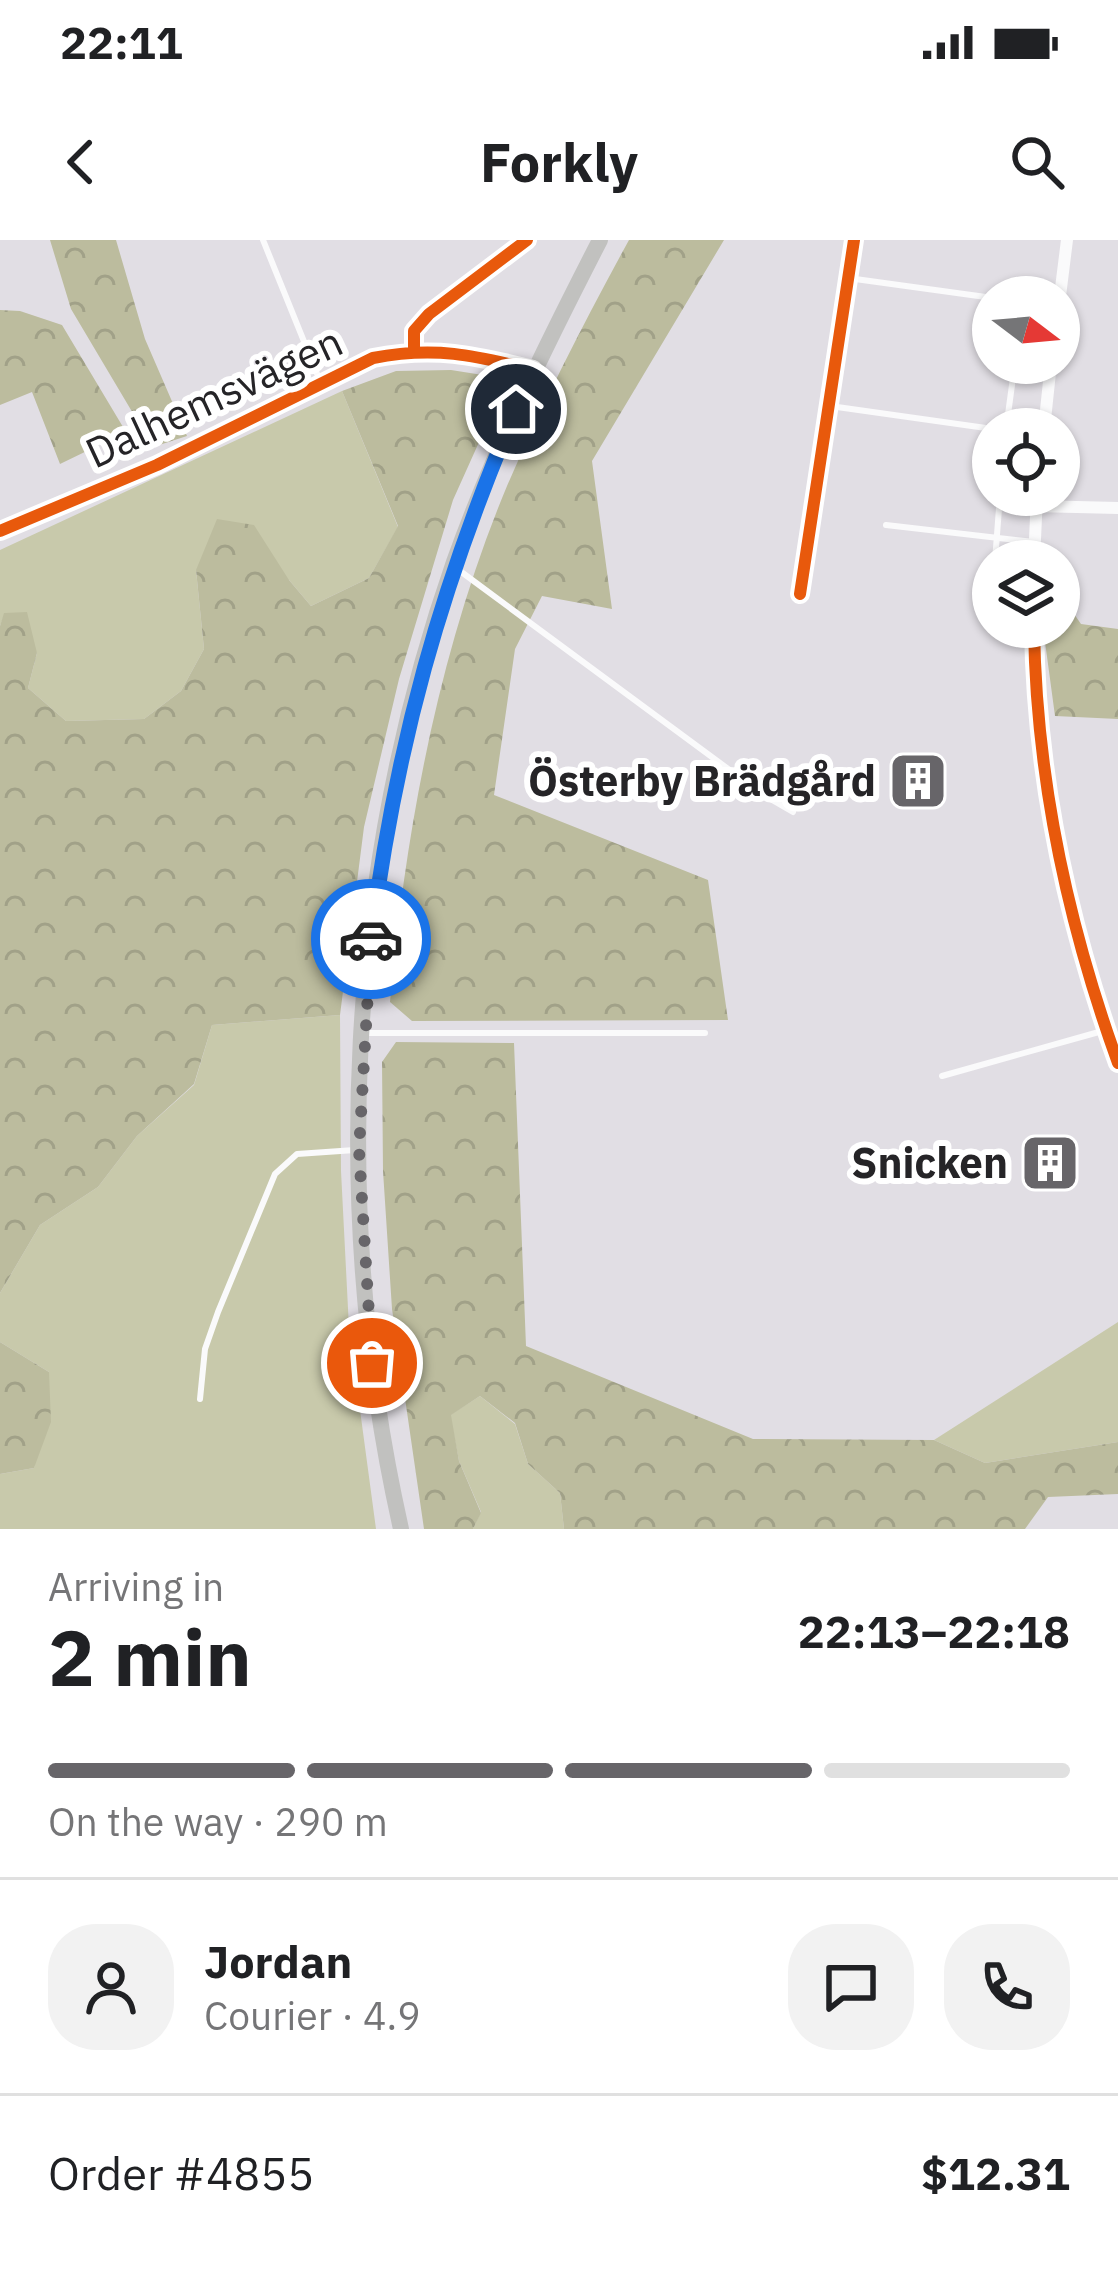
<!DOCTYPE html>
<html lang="en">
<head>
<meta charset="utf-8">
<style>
  :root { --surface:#fff; --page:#f2f2f2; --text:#202124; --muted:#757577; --line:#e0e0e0; --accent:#676569 }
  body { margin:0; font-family:"IBM Plex Sans",sans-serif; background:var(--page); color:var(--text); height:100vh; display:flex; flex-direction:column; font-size:45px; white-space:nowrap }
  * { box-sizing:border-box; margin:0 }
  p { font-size:39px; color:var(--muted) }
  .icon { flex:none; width:66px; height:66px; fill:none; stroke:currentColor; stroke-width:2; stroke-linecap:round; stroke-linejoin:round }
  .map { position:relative; height:1289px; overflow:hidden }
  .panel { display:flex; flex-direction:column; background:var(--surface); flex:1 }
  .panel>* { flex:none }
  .needle { width:78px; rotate:106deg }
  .tools { position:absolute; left:972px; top:36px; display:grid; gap:24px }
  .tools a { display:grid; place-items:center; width:108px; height:108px; border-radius:50%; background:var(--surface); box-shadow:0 3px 9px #0004; font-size:60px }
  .pin { position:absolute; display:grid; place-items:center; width:102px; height:102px; color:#fff; margin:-51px; border:6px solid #fff; border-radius:50%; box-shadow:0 3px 12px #0007 }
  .courier { position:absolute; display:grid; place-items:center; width:120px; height:120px; margin:-60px; border:9px solid #1a73e8; border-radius:50%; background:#fff; color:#222; box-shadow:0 3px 15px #0007 }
  .summary em { font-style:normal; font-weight:800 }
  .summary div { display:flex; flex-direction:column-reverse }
  .summary { display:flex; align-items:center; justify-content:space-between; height:204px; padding:0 48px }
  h1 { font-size:78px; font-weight:800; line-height:90px }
  .bar { display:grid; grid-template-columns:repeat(4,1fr); gap:18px 12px; align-content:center; height:144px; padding:0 48px }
  .bar i { height:15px; border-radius:9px; background:var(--line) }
  .bar .current { background:var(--accent) }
  .bar p { grid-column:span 4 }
  .line { display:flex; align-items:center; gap:30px; padding:0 48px; border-top:3px solid var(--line) }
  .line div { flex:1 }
  .round { display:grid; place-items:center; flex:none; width:126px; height:126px; border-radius:48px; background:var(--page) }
  .status { display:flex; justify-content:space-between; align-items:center; height:84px; padding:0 60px; background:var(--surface); direction:ltr }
  .status svg { height:33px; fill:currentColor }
  header { display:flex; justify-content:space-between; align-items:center; height:156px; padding:0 48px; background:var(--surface); font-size:54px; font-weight:800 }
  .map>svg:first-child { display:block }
</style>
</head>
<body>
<div class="status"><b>22:11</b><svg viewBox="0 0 49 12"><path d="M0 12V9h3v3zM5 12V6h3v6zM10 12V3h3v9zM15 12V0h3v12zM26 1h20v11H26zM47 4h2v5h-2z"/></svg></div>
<header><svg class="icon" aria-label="back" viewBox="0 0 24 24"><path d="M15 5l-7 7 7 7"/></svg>Forkly<svg class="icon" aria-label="search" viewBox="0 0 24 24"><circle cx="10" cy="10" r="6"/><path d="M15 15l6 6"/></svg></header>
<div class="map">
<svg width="1118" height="1289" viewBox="0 0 1118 1289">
  <defs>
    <pattern id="forest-crowns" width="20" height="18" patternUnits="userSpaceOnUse" patternTransform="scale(3)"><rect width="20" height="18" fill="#bcbc9e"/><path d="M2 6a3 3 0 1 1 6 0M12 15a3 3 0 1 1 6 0" fill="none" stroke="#a1a188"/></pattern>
  </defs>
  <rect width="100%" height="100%" fill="#e1dee4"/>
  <path fill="#c8c9ab" d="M342,151L398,287L369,338L311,366L289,340L196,330L204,409L181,451L144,479L66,481L28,448L37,413L5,373L0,386V310Z
    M340,775L341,931L349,1088L376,1289H0V1234L34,1228L49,1132L0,1102V1053L40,985L98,947L137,896L194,845L212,785Z
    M1118,1082V1202L985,1223L934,1200Z
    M480,1156L515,1184L528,1224L560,1253L564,1289H473L481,1272L459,1221L450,1175Z"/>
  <path fill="url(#forest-crowns)" d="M50,0H116L145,99L187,196L153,207L71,69Z
    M629,0H724L592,221L612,369L542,356L515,409L494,555L708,640L728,780L412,781L390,762C406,587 439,409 507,246C543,162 585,80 629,0Z
    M0,70L20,71L62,85L126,192L60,224L32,152L0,165Z
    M451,130L489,136L502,151L453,260L399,439L364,587L340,775L212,785L194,844L137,896L98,947L40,985L0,1053V386L4,373L27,372L37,413L28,448L66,481L144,479L181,451L204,409L196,330L217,279L254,285L289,340L311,366L369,338L398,286L342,151L396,131Z
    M1059,357L1063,358L1081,384L1118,389V479L1055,476L1043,387H1059Z
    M396,802L514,803L526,1106L753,1199L934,1200L985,1223L1118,1202V1254L1048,1257L1025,1289H564L560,1253L528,1224L515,1183L480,1156L451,1175L459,1221L481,1273L473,1289H424L392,1069L383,931L382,822Z
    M0,1102L49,1132L51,1182L34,1228L0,1234Z"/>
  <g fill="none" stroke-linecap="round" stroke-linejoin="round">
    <path stroke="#fafafb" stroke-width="6" d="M263,0L320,141
      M848,38L993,58
      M830,166L993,189
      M1006,189L1015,123
      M886,285L1034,302
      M995,321L1000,255
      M456,328L762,554L793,572
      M367,793H705
      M942,836L1106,790
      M200,1159L205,1109L218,1072L275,934L297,914L355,910"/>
    <path stroke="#fafafb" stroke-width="12" d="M1059,64L1067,0
      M1044,189L1051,123
      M1035,266L1118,268
      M1034,321L1037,255
      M800,354L854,0
      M1034,387C1036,537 1067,682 1118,823"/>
    <path stroke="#c1c1bf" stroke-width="16" d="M0,291L157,225L373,118C434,106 474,115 533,130
      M401,1289C330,973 347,628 454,322C494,210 546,105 600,0"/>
    <defs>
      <path id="cycleway" d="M414,111V91L429,74L527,0
        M0,291L157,225L373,118C434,106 474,115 533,130
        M800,354L854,0
        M1034,387C1036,537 1067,682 1118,823"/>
    </defs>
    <use href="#cycleway" stroke="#fff" stroke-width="20"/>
    <use href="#cycleway" stroke="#e8590c" stroke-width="12"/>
  </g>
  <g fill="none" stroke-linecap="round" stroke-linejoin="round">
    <path stroke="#676569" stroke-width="12" stroke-dasharray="0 21.6" d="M371,699L359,910L372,1123"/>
    <path stroke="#1a73e8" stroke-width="15" d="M371,699C396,505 440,348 516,169"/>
  </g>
  <defs>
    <symbol id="building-square" viewBox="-11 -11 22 22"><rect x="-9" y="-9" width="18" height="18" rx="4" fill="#676569" stroke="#fff"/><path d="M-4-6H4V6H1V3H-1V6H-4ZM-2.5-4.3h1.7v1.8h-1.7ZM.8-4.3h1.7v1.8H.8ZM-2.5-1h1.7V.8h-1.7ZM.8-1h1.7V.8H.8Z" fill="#fff"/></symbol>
  </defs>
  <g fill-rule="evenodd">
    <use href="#building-square" x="885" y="508" width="66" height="66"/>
    <use href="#building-square" x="1017" y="890" width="66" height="66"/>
  </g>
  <g text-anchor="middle" stroke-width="12" stroke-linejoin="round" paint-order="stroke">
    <g font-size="42" fill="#252427" stroke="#fff">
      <text transform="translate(214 157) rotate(-25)" y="15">Dalhemsvägen</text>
    </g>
    <g font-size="42" font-weight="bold" fill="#252427" stroke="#fff" text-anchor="end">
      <text x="876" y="556">Österby Brädgård</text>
      <text x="1008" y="938">Snicken</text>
    </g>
  </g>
</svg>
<div class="tools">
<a><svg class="needle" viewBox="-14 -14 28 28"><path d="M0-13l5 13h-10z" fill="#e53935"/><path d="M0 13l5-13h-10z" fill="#757577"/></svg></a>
<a><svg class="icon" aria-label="locate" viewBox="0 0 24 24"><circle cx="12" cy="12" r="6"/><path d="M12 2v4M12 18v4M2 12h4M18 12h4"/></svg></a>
<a><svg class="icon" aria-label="layers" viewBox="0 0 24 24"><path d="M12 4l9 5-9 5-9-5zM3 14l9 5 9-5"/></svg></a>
</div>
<div class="pin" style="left:372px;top:1123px;background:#ea580c"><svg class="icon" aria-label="bag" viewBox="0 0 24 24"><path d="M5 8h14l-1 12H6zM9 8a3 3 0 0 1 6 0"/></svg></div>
<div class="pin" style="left:516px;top:169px;background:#1f2937"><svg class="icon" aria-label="home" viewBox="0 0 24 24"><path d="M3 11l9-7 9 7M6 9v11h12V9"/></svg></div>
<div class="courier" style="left:371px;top:699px"><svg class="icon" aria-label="car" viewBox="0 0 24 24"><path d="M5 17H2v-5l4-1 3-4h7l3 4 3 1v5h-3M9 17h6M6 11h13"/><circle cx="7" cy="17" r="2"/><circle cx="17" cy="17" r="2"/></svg></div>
</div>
<section class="panel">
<div class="summary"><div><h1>2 min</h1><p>Arriving in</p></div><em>22:13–22:18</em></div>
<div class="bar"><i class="current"></i><i class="current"></i><i class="current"></i><i></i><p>On the way · 290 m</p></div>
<div class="line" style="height:216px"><a class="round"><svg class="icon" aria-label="person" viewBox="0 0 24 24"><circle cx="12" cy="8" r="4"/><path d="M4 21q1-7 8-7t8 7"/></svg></a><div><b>Jordan</b><p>Courier · 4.9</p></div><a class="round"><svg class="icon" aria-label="chat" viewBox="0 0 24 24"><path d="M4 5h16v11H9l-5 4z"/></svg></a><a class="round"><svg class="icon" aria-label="phone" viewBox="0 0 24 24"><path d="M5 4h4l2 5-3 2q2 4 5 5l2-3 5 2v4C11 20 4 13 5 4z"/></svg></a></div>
<div class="line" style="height:156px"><div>Order #4855</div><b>$12.31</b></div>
</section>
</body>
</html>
